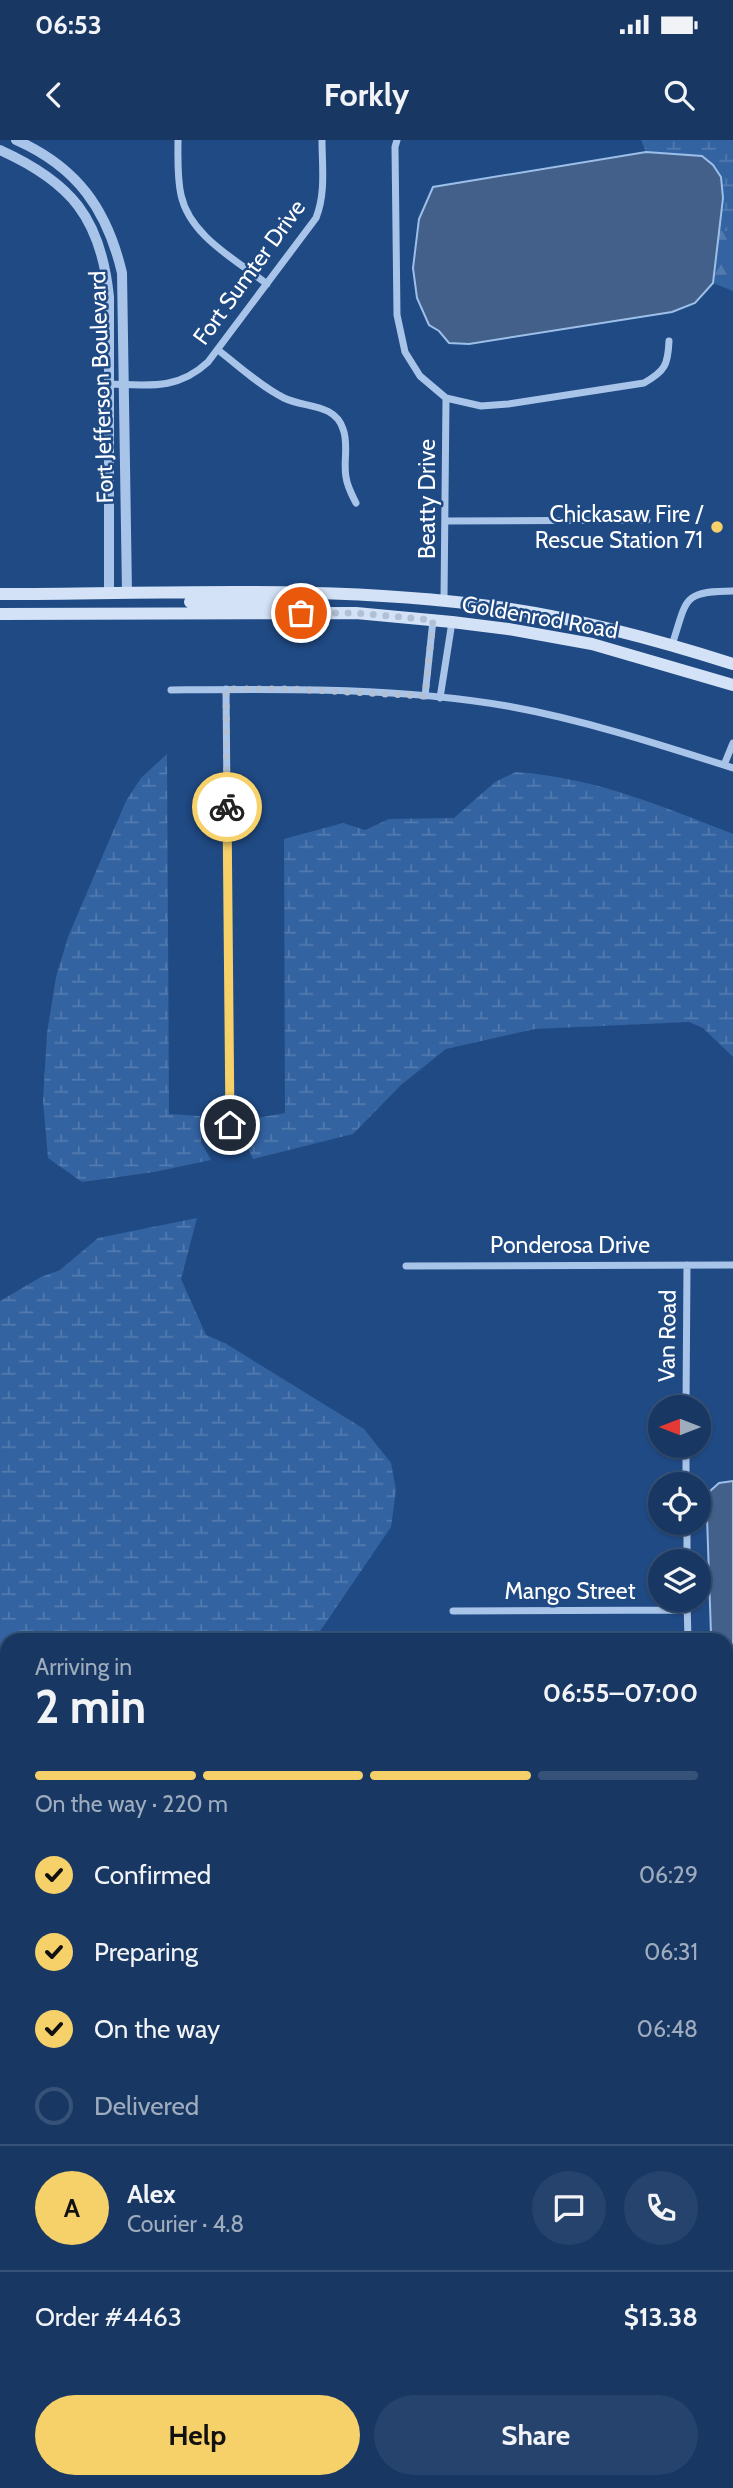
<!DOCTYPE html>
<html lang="en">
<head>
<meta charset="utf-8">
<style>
  :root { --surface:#183863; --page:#25436c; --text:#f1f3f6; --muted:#9facbe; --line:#365278; --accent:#f6d069 }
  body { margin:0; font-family:Cabin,sans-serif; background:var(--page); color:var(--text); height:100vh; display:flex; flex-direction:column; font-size:26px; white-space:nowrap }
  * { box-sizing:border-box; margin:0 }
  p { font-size:23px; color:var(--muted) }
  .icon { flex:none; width:38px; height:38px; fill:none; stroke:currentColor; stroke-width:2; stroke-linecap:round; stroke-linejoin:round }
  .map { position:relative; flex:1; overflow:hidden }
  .details { position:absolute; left:0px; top:1493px; width:733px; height:856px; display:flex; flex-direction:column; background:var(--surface); border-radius:21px 21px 0 0; box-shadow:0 2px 5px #0004,0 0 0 2px var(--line) }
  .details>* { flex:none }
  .needle { width:46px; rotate:270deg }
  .fabs { position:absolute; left:648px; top:1255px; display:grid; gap:14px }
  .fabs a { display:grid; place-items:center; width:63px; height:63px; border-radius:50%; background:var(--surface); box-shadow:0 2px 5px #0004,0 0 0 2px var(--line); font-size:35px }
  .pin { position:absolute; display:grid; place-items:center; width:60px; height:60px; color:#fff; margin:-30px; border:4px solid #fff; border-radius:50%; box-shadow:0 2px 7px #0007 }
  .courier { position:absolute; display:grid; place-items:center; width:70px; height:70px; margin:-35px; border:5px solid #f6d069; border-radius:50%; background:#fff; color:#222; box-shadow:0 2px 9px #0007 }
  .overview em { font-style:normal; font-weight:800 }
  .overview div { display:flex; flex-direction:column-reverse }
  .overview { display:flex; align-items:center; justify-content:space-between; height:119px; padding:0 35px }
  h1 { font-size:46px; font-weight:800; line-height:52px }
  .bar { display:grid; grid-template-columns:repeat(4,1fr); gap:10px 7px; align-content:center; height:84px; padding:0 35px }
  .bar i { height:9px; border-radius:5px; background:var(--line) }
  .bar .current { background:var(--accent) }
  .bar p { grid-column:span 4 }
  .line { display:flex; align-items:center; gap:18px; padding:0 35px; border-top:2px solid var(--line) }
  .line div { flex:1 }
  .round { display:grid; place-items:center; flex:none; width:74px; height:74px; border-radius:37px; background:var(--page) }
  ol { padding:0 35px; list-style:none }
  li { display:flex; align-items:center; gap:21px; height:77px }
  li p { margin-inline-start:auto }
  li .icon { padding:7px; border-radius:50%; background:var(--accent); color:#111; stroke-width:4 }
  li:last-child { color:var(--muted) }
  li i { width:38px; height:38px; border:4px solid var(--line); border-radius:50% }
  .button { display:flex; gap:14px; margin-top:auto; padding:14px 35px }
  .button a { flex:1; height:80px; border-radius:42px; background:var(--accent); color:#111; font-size:28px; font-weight:800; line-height:80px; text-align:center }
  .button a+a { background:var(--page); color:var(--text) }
  .status { display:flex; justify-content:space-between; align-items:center; height:49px; padding:0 35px; background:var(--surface); direction:ltr }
  .status svg { height:19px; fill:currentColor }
  header { display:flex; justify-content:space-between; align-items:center; height:91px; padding:0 35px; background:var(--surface); font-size:32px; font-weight:800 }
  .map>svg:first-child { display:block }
</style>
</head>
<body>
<div class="status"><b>06:53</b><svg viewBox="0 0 49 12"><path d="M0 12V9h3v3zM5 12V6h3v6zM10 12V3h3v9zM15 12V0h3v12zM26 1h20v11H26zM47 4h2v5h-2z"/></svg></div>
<header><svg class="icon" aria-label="back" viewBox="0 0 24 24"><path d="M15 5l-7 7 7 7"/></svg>Forkly<svg class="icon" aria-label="search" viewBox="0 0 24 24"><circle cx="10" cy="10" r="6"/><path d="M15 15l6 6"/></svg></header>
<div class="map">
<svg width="733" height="2348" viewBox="0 0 733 2348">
  <defs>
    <pattern id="forest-firs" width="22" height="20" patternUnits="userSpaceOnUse" patternTransform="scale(1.75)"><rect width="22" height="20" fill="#3463a1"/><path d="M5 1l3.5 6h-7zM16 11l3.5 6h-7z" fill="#527aaf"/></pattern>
    <pattern id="wetland-marsh" width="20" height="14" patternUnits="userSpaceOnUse" patternTransform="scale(1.75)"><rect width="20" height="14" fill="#3463a1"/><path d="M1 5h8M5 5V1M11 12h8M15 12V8" fill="none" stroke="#527aaf"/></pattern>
  </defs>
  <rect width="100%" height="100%" fill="#204a84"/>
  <path fill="url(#forest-firs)" d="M719,91H733V151L713,143Z"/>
  <path fill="url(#wetland-marsh)" d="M641,0H733V91H719L723,58L702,16L646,12Z
    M167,614L169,974L200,976L201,1002L211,1020L154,1032L82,1042L48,1018L43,960L47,893L56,837L68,797L126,661L141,638Z
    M516,632C596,638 659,665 733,694V917L703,888L689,882L535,889L446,909L401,945L353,994L253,1019L247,1006L257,978L285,973L284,699L343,683L365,690L389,679L454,678L495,642Z
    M197,1078L181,1139L206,1195L225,1203L364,1289L391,1323L396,1350L391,1387L314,1500H7V1592L0,1587V1161L41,1137L60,1130L98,1098Z"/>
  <path fill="#42608a" stroke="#9cbfea" stroke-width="2" d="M646,12L702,16L713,25L721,37L723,58L713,143L695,163L672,172L469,204L449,203L439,191L429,185L417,158L413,128L419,79L433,47Z
    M733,1341V1512L726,1511V1500H712L711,1494L707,1377L709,1352L719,1343Z"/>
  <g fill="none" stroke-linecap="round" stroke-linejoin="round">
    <path stroke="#a8c4e9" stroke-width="7" d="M178,0C178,18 177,37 181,55C190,96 235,119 267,144
      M397,0L395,7L397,175L405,212L420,236L446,258L481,266L508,264L644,243C665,231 668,225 669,201
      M218,210C239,226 260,246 284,258C304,268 335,263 343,289C349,304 343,322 346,337C347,346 352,355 356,363
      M108,244C147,245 177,251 208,222L316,78C326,53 322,26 322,0
      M446,381L647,380
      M444,460L446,258
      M672,505C687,460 681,451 733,451
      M226,549L230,985
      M171,550C283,549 396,547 507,566C584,580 658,604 733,628
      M425,556L433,480
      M440,558L452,482
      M724,625L733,603
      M406,1126L733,1125
      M686,1267L687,1125
      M686,1306V1344
      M687,1382V1421
      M687,1460L688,1500
      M453,1471L687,1470
      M726,1622H733
      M406,2348V2342"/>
    <path stroke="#a8c4e9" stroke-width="10" d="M16,0C77,27 107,69 122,133L127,453
      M0,10C71,42 101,78 109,157V454
      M726,2206H733
      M0,2210H7"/>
    <path stroke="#d3e2f7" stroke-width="12" d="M0,454C165,454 333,444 497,467C578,478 655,499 733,524
      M190,462H267L283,457
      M0,474L356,473L452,482L508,489L592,504L733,545"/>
  </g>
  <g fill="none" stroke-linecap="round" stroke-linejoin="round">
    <path stroke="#b1c0d4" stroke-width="7" stroke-dasharray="0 12.6" d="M227,667L226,549H293L425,556L433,480L356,473H301"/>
    <path stroke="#f6d069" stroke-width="9" d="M227,667L230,985"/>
  </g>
  <circle fill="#f6d069" stroke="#204a84" stroke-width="2.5" cx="717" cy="387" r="7"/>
  <g text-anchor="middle" stroke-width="5" stroke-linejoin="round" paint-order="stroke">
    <g font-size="23" fill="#fff" stroke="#204a84">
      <text transform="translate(249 132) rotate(-54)" y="8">Fort Sumter Drive</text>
      <text transform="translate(101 247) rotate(-92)" y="8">Fort Jefferson Boulevard</text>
      <text transform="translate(427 359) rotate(-90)" y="8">Beatty Drive</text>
      <text transform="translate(540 477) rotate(10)" y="8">Goldenrod Road</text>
      <text x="570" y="1113">Ponderosa Drive</text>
      <text transform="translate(667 1196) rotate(-89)" y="8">Van Road</text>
      <text x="570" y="1459">Mango Street</text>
    </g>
    <g font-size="23" fill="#fff" stroke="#204a84" text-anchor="end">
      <text x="703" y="382">Chickasaw Fire /<tspan x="703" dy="26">Rescue Station 71</tspan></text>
    </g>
  </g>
</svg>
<div class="fabs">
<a><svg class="needle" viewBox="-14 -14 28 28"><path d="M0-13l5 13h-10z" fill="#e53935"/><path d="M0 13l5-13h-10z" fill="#9facbe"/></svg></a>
<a><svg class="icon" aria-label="locate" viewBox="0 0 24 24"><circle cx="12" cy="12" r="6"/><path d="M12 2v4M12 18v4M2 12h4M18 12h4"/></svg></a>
<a><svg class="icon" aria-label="layers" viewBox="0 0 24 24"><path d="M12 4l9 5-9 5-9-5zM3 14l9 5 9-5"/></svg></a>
</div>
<div class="pin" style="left:301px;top:473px;background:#ea580c"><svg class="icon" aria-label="bag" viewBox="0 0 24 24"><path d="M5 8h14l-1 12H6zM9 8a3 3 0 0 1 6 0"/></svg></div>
<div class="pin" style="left:230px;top:985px;background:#1f2937"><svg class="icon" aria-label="home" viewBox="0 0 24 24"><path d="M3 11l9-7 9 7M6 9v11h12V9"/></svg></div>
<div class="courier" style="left:227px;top:667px"><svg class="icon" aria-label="bike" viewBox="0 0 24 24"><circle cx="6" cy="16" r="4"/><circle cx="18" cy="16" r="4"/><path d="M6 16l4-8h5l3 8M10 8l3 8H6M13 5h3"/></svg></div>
<section class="details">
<div class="overview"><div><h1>2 min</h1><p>Arriving in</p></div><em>06:55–07:00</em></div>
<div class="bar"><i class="current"></i><i class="current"></i><i class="current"></i><i></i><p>On the way · 220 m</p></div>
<ol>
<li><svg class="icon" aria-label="check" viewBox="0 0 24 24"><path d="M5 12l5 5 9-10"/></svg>Confirmed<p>06:29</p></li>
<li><svg class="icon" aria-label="check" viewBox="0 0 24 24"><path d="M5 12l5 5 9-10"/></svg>Preparing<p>06:31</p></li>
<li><svg class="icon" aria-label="check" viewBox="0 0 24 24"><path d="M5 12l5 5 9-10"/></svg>On the way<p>06:48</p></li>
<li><i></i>Delivered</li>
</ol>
<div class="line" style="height:126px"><b class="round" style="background:var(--accent);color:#111">A</b><div><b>Alex</b><p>Courier · 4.8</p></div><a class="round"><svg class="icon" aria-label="chat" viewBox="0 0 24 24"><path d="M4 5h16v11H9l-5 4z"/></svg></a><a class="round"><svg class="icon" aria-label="phone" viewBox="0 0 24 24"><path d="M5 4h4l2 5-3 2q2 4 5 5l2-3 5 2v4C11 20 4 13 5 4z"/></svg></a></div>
<div class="line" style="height:91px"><div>Order #4463</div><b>$13.38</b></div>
<div class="button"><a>Help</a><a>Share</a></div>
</section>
</div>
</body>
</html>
